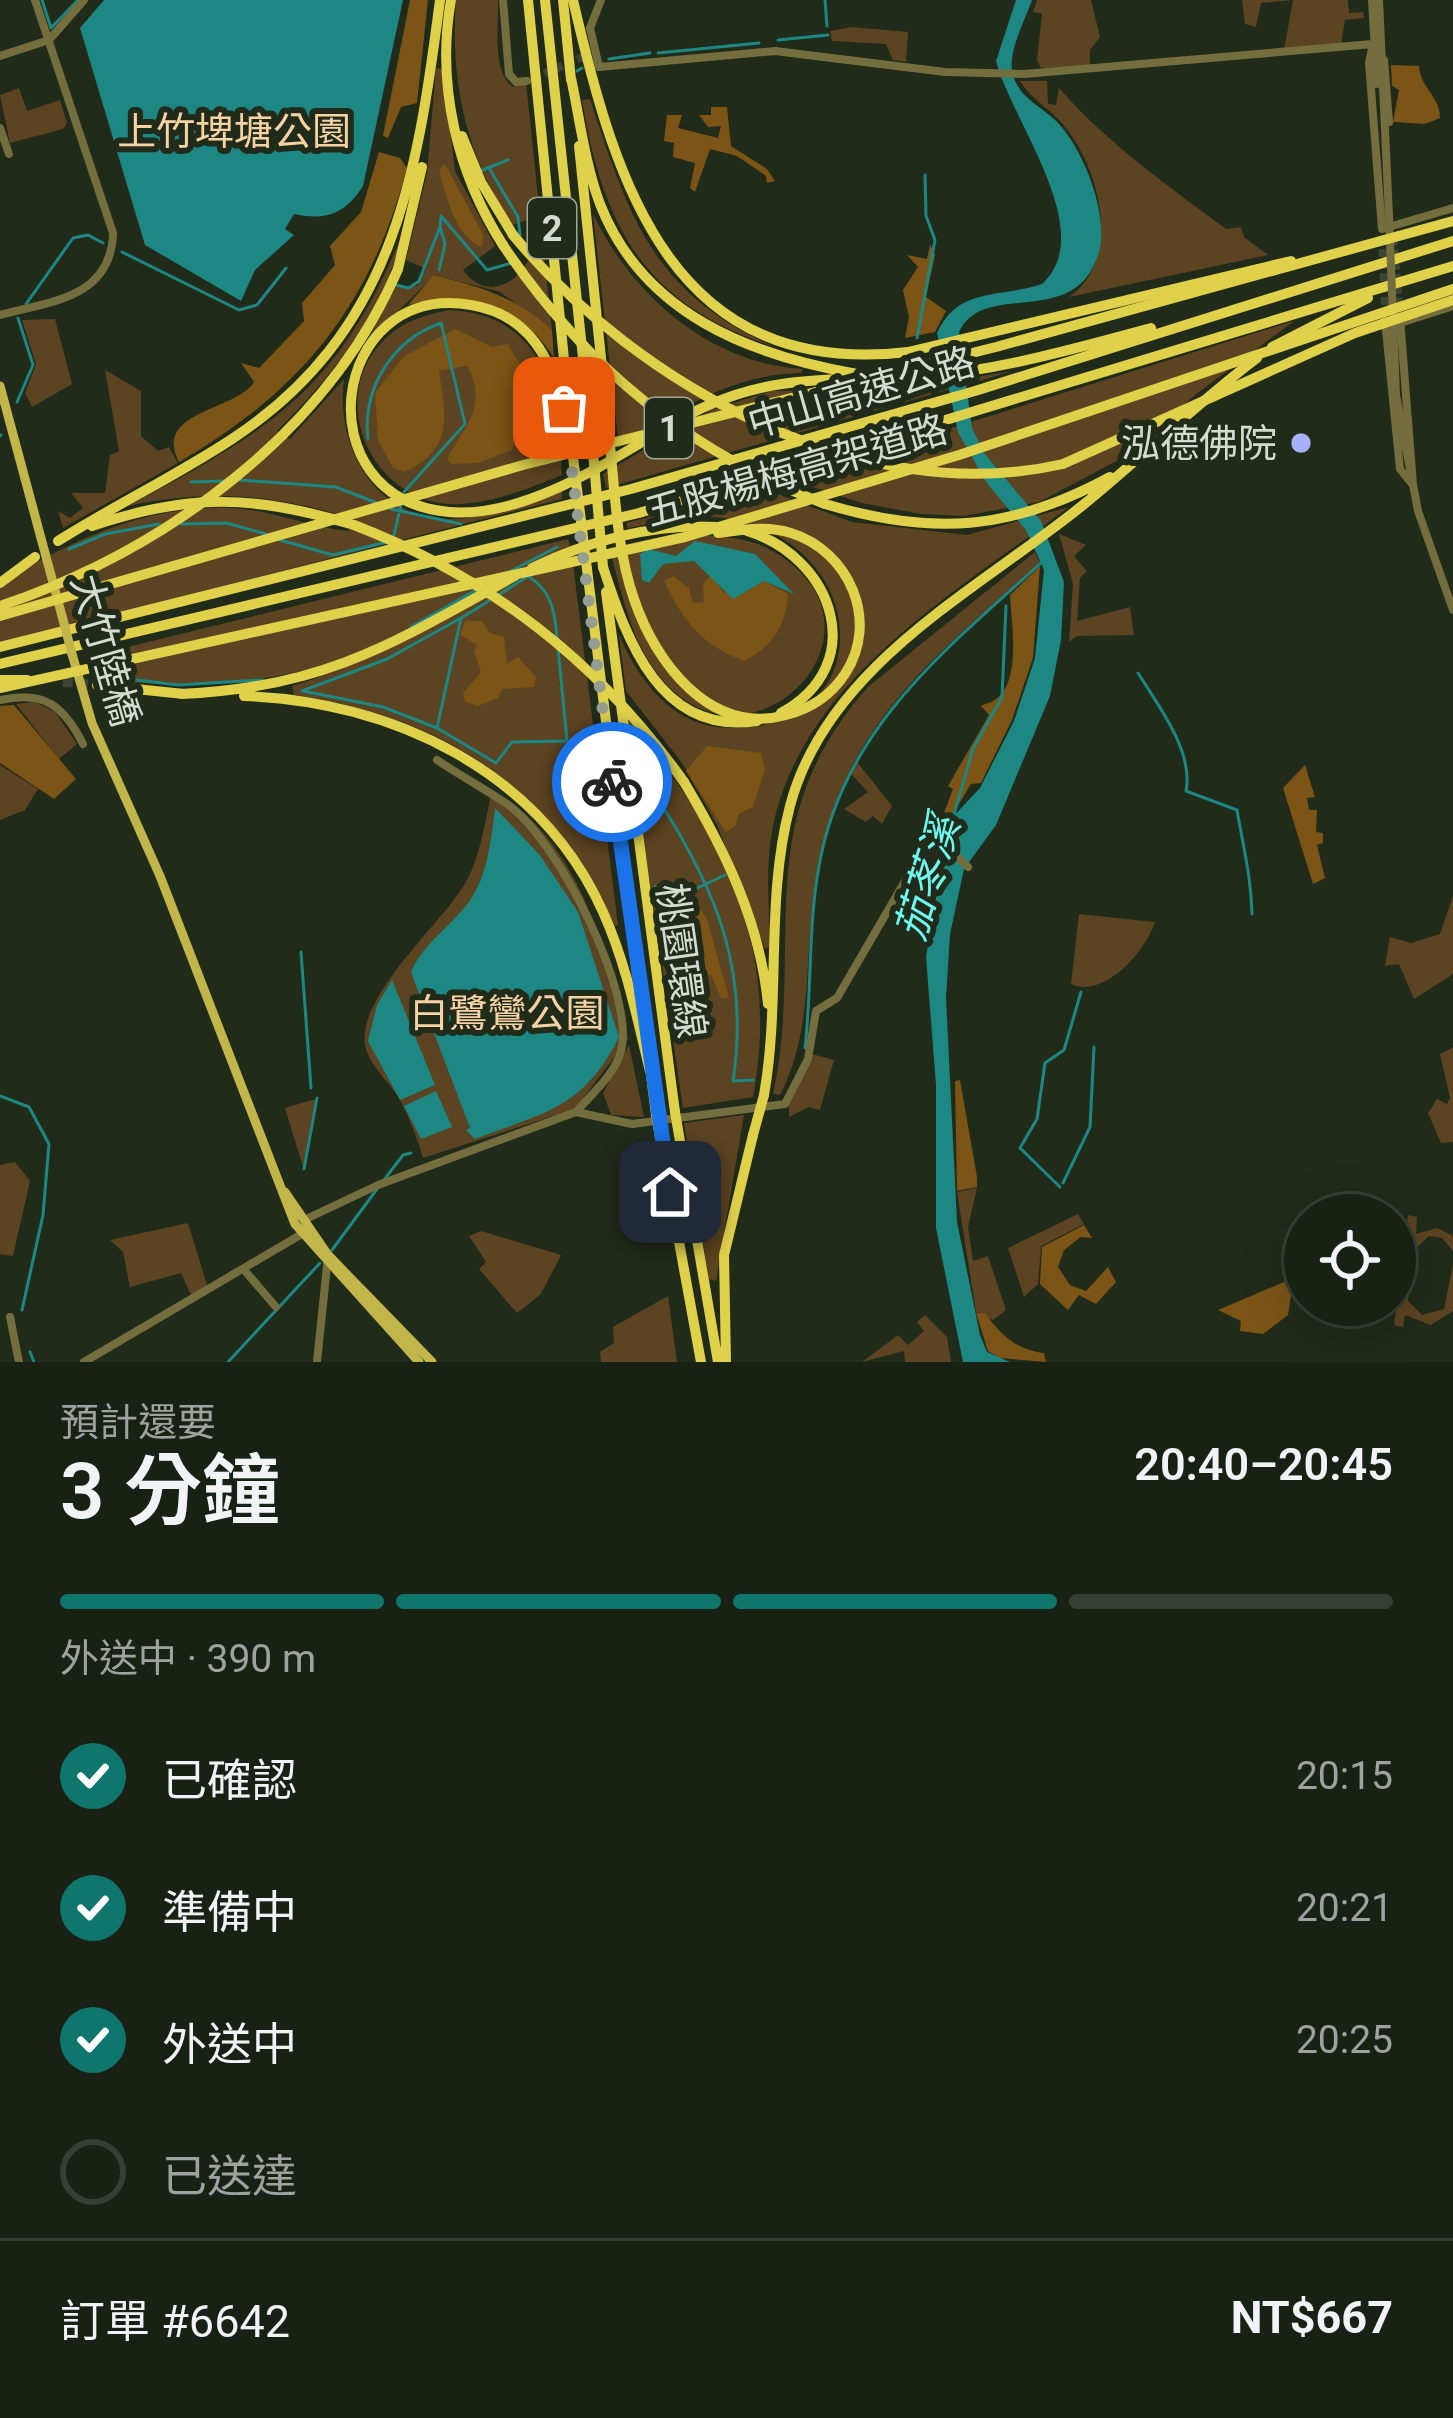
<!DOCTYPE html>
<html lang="zh-TW">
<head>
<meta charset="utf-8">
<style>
  :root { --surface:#192014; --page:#22281d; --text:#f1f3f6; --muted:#9fa3a0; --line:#373e34; --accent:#0f766e }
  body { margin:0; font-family:Roboto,"Noto Sans TC",sans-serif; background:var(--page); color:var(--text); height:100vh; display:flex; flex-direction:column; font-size:45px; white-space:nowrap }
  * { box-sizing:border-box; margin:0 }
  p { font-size:39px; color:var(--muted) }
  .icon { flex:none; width:66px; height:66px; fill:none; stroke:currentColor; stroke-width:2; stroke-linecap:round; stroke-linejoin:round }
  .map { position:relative; height:1362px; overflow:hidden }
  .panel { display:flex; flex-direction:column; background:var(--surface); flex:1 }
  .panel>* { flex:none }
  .buttons { position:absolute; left:1284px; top:1194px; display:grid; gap:24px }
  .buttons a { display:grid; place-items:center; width:132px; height:132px; border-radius:50%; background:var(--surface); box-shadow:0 12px 48px #0002,0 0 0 3px var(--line); font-size:60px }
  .pin { position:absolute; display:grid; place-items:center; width:102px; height:102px; color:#fff; margin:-51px; border-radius:24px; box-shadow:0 6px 18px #0006 }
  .courier { position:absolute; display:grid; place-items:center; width:120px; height:120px; margin:-60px; border:9px solid #1a73e8; border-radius:50%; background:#fff; color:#222; box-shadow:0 3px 15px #0007 }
  .headline em { font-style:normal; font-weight:600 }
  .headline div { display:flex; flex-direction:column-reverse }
  .headline { display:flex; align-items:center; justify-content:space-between; height:204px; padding:0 60px }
  h1 { font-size:78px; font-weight:600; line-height:90px }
  .bar { display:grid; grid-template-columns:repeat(4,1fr); gap:18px 12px; align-content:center; height:144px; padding:0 60px }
  .bar i { height:15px; border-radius:9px; background:var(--line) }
  .bar .active { background:var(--accent) }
  .bar p { grid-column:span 4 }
  .line { display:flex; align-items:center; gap:30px; padding:0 60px; border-top:3px solid var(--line) }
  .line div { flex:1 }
  ol { padding:0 60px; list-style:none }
  li { display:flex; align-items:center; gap:36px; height:132px }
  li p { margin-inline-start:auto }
  li .icon { padding:12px; border-radius:50%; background:var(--accent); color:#fff; stroke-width:4 }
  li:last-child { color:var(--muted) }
  li i { width:66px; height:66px; border:6px solid var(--line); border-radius:50% }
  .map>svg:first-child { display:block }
</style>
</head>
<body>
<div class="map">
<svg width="1453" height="1362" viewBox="0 0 1453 1362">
  <rect width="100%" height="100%" fill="#212b1a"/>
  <path fill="#5c4321" d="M456,0H498C499,25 491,71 513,87L526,83L552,330L500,292L435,275L367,342L396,287L417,286L426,269L406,260L427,173L436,68L443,69L455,171L495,246L463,270C495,314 546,263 533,218L512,225C466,154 450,84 456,0Z
    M1037,0H1091L1100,37L1090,50V66L1041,68L1037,60L1042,14L1033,12Z
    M1242,0H1348L1349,13L1363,12L1364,18L1345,20L1341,44L1284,50L1293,0L1261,3L1256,27L1245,24Z
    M852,27L908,32L906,62L893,60L886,44L832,41L830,31Z
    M1020,81H1047L1048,104L1056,105L1059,88C1106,142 1168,186 1226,229L1241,227L1244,237L1268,255L1069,297C1124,259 1100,163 1059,120C1046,106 1031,99 1020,81Z
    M19,88L27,111L60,100L67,123L63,129L10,143L0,95Z
    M590,99C629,217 653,294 775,347C646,306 603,228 582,100Z
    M593,214C632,295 710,364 803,369L801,373C732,374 675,411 619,447Z
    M403,232C385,311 333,375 277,431L290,439L344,379C335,447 376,522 454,519C491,517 527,501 562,490V499L0,643V584C69,541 145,505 229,508C270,509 308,527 348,531L355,520C278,494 207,489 128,506C271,430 340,389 403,232Z
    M448,310C544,314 559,393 562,475C524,490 469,514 427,500C362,479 333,393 382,342C400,322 423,316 448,310Z
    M55,319L72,384L32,407L25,393L36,364L22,320Z
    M1294,321L1195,395L1126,456L1039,502L964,516L921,514L862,503L788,479Z
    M105,370L141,391V436L158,451L169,447L178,463L63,528L58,511L70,518L83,508L71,493H105L110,455L119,451Z
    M1013,371L606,488L603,474L711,410L771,391L902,389Z
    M761,488L852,522L967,535L1069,507C958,591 804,678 773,826C765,866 769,907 770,946L765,949L717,825L682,763L626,691L619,635C640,682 673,728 731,728C883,729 871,542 728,519C695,513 660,522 628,528L626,523Z
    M678,533C706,536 742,535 767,548C917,627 737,805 648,660C628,627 620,585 609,548Z
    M1059,534L1086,545L1074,556L1087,571L1080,578L1077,621L1130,607L1134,635L1077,636L1069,642L1073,584Z
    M568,539L570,546C513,571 464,608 408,634C306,681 203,695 93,677L87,657Z
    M1035,552L1040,563C923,666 832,735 813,900C805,969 812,1032 780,1095L773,1094C806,939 746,824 868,687Z
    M572,556L618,925L615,926C592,891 572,849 545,818C479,744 389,709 294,695L292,686C397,655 473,597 572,556Z
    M35,702L55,712L77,744L59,759L16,704Z
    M625,714C720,830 782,943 753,1097L683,1108Z
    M857,762L892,806L882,824L873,816L866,822L844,809L868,792L851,774Z
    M0,765L38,789L25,810L0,820Z
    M492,791C576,834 609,955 628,1039L575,1109L423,1158C417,1137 409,1117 399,1098C390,1083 373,1069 367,1052C348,1002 446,921 467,880C481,854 485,820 492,791Z
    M1453,896V974L1414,999L1399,964L1385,966L1390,937L1411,943L1440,934Z
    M1079,914L1155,922C1145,952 1104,999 1071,984Z
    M629,1045L644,1117L611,1115L603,1093Z
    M1453,1047V1142L1441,1143L1428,1113L1437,1099L1447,1104L1450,1098L1440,1054Z
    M812,1054L834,1060L820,1110L809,1107L789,1117V1101Z
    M316,1099L303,1167L285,1108Z
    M744,1115L716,1281L709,1279L684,1123Z
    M15,1162L30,1181L13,1256L0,1254V1165Z
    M977,1188L968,1227L973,1261L988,1256L1006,1310L993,1320L976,1312L957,1192Z
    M1078,1214L1084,1224L1041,1246L1038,1284L1024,1297L1008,1248Z
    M1408,1215L1417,1217L1416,1234L1437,1228L1453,1236V1251L1442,1238L1429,1236L1413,1251L1408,1301L1422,1315L1444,1309L1453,1264V1311L1431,1325L1405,1315L1403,1327L1394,1325Z
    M188,1223L208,1288L192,1297L181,1273L130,1287L123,1252L110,1240Z
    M481,1231L561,1255L541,1294L517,1313L479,1269L486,1262L469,1236Z
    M668,1296L677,1362H601L600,1352L614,1343L613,1327Z
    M925,1315L947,1337L951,1362H905L904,1351L862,1362L898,1335L908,1345L924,1331L917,1322Z"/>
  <path fill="#7b5416" d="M410,0H428L417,103L401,107L388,138L383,136Z
    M1391,65L1419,66C1420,87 1440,96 1440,118L1425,124L1393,122L1399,90L1392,86Z
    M711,107H727L731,146L767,169L775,181L767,183L766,176L737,156L710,149L695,192L690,188L695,163L673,157L674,143L664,141L667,115H682L678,128L718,138L721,126L708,127L699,115H711Z
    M379,152L400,158L407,168C370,306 303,390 179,462C152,411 236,411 254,382L241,363L259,368L304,321L302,303L335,265L330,246L361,212Z
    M445,164L484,236L482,247C455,237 446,195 439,170Z
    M930,244L935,255L926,297L946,311L935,332L905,338L909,317L903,290L918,267L907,255L927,259Z
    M434,275C481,287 516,297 552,330L554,358C520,304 467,288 408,305Z
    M455,329L492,347L508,344L531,384C516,406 519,425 512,450L478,463L451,464L447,459C465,425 489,405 467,366L439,371C446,417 454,448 405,472L393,468L378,440L375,393L403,357Z
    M1040,566L1033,658L1012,720L981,783L971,784L951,817L941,821L953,789L948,786L989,715L981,706C985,703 992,703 996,699C1022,680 1011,621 1010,595Z
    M711,575L724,593H744L764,581L788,594C786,626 772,647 744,661C700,644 684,622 664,581L673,576L689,588L693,603L704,602L703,584Z
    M465,621H482L490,633L504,637L507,664L518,657L536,677L534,687L502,689L498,698L478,706L465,702L463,693L481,672L474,652L477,645L460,635Z
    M14,705L76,779L54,799L0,763V706Z
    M707,746L761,753L765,769L753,807L738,814L736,825L726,832L686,771Z
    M1305,765L1315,797L1307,798L1309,810H1317L1316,832L1323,833V843L1317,845L1325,878L1313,884L1283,788Z
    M694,900L707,919L729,998H721L711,975L691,977L678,987L676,980L696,948L689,903Z
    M960,1080L977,1177V1187L957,1191L955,1081Z
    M1084,1225L1092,1238L1081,1237L1064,1250L1058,1267L1070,1285L1086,1291L1108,1267L1116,1282L1096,1304L1079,1295L1068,1310L1040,1284L1042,1247Z
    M1305,1273V1280L1292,1289L1288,1315L1263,1334L1240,1331L1241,1321L1218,1310Z
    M976,1313L986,1314C1000,1334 1016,1350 1044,1353L1046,1362L1000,1358L988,1351Z"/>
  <path fill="#1c8783" d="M104,0H403L363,186C345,214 326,221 294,214L285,229L294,235L255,270L241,301L145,245L80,28Z
    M1016,0H1032C1025,20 1009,50 1012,70C1016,98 1043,106 1059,124C1084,151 1109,215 1099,252C1076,332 984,278 959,332L972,428L984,453L1041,521L1064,582L1061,640L1050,696L996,825L964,869L950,934L946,998L957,1222L980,1335L987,1352L1010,1362H963L936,1228V1085L926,957L948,822L980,788L1014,721L1035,658L1044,570L1026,530L986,482L958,432L937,333C958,286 1002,298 1042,284C1099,232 1012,122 996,61Z
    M695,541L755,554L794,594L764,581L733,599L694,561L663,564L649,583L642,580L640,554L649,549L676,556Z
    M495,808L539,854L578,912L619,1037C583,1109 545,1112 475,1139L466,1130L470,1128L411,972C422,946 447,929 465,907C487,881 491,841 495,808Z
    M392,980L435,1085L400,1100L368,1041L377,1005Z
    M436,1091L452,1127L421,1139L404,1106Z"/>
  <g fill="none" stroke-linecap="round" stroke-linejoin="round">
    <path stroke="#1c8783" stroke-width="3" d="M42,0L51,28L78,0
      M825,0L827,26
      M778,40L828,35
      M658,53L759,43
      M609,59L650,53
      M577,71L582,68
      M489,168L518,217L520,235
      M480,171L508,160
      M440,227L441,216L487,270L512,263
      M122,252L239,310L257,305L286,268
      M396,285L409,288L419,281L440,227L445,244L439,270
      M26,304L73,238L88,235L103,243
      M917,338L935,240L926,216L925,175
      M17,402L33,365L18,318
      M0,436L1,435
      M368,439C362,389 392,340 441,323L465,424L404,492
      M240,480L336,487L377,503
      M191,482L225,481
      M391,509L461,524
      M181,524L226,523L266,534
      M394,535L401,505
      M280,540L333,555L387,542
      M69,549L105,534L159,524
      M511,571L557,547
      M497,596L528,576C552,591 555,612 557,639
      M461,618L489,601
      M411,627L476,590
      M1138,673C1158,705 1194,752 1186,791L1237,810C1243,846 1251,875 1252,914
      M96,675L178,685L262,680
      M302,691L387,659L461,618L437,728L496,763L512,742L567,741L558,648
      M303,691L383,707L437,728
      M656,796C716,888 750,970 733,1081L753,1080
      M953,818L973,749L1002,697L1006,606
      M655,887L691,891L725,875
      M301,952L311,1088
      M805,1048C812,987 808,927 819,866C843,729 944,651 1041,563
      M0,1096L29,1107L49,1144L43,1215L22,1310
      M304,1169L317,1098
      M384,1180L403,1155L411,1153
      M1063,1183L1090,1127L1094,1047
      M1060,1187L1020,1148L1037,1119L1045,1063L1064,1050L1081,992
      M332,1250L377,1189
      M30,1352L34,1362
      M228,1362L320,1263"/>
    <path stroke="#3c4535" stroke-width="8" stroke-dasharray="8 4" stroke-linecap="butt" d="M533,78L586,56
      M1382,237L1385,307
      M1393,238L1399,302"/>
    <path stroke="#3c4535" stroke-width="10" stroke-dasharray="10 5" stroke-linecap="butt" d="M63,682L97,685"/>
    <path stroke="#746e3e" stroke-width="8" d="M503,0L509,74L516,82L527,81
      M601,0L590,28L599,67L775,51L945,72L1024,74L1373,44
      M1372,0L1377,84
      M1379,0L1389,216
      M1373,44L1369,63L1382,229L1453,208
      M0,56L49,40L84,0
      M1384,60L1389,122
      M0,128L9,154
      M0,315C52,301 111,298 113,233L35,0
      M1385,320L1400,469L1413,485L1400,318
      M1397,324L1453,306
      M1396,395L1418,511L1453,610
      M0,700C44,690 64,706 83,744
      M437,760C459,775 485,789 507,804C556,837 636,993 621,1051C615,1074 592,1094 577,1111
      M304,1220L378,1185L576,1112L632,1124L785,1104L808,1059L816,1011L837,998L933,833L968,867
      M245,1271L276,1307
      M10,1317L19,1362
      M84,1362L307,1231
      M317,1362L328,1256"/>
    <path stroke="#c2b54a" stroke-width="9" d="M0,386L62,616
      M72,654L92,723L160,876L295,1224L419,1362
      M285,1192L328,1255L432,1362"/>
    <path stroke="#e0d14b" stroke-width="10" d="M451,0C436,85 457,173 503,245
      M528,0L569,409
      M545,0L593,452
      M563,0L571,80
      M573,0C616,187 673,379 908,352L1291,261
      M571,78C580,120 585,164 600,204C643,314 749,355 857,374
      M462,136L481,182L513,235
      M579,146L609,435
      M398,269L422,167
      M1272,347L1368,298
      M876,379C971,378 1060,353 1151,328
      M670,425C732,388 786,379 857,379
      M571,441C557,380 544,317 471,305C330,281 301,499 449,512C519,518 597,469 654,435
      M825,504C932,536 1011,531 1110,477
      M92,526C190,493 255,495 354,525
      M747,531C833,557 871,664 781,713
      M58,541C115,505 176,476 232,439C394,332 417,178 440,0
      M603,567C627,640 660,736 757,721
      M532,568C588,541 654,523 717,527
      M587,569L643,1018
      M0,583L35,557
      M606,592L675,1112
      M0,647L631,489L975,391L1453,241
      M0,664L639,513L1453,266
      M0,680H27
      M97,685L184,694
      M181,694C324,688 394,643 515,576
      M244,696C392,701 540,771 603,912C626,963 637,1018 650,1071
      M684,782C726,852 760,923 768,1004
      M650,1067L656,1114
      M764,1095C781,999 765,900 790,806C827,665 978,590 1083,505C1142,457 1197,403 1257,358
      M681,1147L718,1362
      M662,1149L701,1362
      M726,1362L724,1255L753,1135"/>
    <path stroke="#746e3e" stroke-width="8" d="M1389,216L1396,395"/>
    <path stroke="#c2b54a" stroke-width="9" d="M62,616L72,654"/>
    <path stroke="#e0d14b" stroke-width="10" d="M513,235C638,386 863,510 1063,464L1355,333L1453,300
      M503,245C584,366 689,452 825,504
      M609,435C615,489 616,547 634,599C655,662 710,736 786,715C810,709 831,695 845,674C880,621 849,551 791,533C766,525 742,530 718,533
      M593,452L603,567
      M573,457L587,569
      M354,525C491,578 599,662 684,782
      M0,606C165,551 328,432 398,269
      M0,616L523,465L996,347L1453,221
      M0,688L685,537L959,455L1453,289
      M675,1112L681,1147
      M656,1114L662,1149
      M753,1135L764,1095"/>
  </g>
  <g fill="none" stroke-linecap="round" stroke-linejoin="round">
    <path stroke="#969d91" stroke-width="12" stroke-dasharray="0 21.6" d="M564,408L612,782"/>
    <path stroke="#1a73e8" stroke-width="15" d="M612,782L670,1192"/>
  </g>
  <circle fill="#a7b1fc" stroke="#212b1a" stroke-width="4.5" cx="1301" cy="443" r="12"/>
  <g text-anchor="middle" stroke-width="12" stroke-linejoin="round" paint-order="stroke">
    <g fill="#212b1a" stroke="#9fa69a" stroke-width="3">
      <rect x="528" y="198" width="48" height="60" rx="9"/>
      <rect x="645" y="398" width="48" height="60" rx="9"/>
    </g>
    <g font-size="36" font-weight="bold" fill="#d5dbd1">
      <text x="552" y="241">2</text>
      <text x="669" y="441">1</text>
    </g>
    <g font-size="39" fill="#f6d2a4" stroke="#212b1a">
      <text x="234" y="145">上竹埤塘公園</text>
      <text x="507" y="1027">白鷺鸞公園</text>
    </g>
    <g font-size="39" fill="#d5dbd1" stroke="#212b1a">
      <text transform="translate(861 392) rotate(-16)" y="14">中山高速公路</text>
      <text transform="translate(796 470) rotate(-16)" y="14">五股楊梅高架道路</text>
      <text transform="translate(106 650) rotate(74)" y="14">大竹陸橋</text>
      <text transform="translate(682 961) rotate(82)" y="14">桃園環線</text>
    </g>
    <g font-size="39" fill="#d5dbd1" stroke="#212b1a" text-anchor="end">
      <text x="1277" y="457">泓德佛院</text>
    </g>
    <g font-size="42" font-style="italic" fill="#6df8f1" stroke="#212b1a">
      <text transform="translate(927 878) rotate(-73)" y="15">茄苳溪</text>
    </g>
  </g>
</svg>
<div class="buttons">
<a><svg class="icon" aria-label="locate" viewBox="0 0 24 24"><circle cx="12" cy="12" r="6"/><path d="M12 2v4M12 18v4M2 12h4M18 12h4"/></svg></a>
</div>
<div class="pin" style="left:564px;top:408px;background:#ea580c"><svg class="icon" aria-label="bag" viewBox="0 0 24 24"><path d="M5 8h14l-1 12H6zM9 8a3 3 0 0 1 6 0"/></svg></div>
<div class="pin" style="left:670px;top:1192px;background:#1f2937"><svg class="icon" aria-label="home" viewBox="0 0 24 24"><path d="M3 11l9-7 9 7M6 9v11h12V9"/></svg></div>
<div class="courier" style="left:612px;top:782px"><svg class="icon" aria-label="bike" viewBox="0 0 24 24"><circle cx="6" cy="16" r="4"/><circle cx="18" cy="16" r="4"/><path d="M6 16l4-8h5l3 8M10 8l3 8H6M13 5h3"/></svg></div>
</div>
<section class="panel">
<div class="headline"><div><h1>3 分鐘</h1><p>預計還要</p></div><em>20:40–20:45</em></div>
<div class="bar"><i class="active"></i><i class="active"></i><i class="active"></i><i></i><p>外送中 · 390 m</p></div>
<ol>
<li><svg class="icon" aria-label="check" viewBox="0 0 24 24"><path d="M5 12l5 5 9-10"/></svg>已確認<p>20:15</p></li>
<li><svg class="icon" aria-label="check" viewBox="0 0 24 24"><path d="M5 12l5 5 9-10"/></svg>準備中<p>20:21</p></li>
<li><svg class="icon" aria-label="check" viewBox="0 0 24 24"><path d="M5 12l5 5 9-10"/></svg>外送中<p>20:25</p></li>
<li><i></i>已送達</li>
</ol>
<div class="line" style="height:156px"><div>訂單 #6642</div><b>NT$667</b></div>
</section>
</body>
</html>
